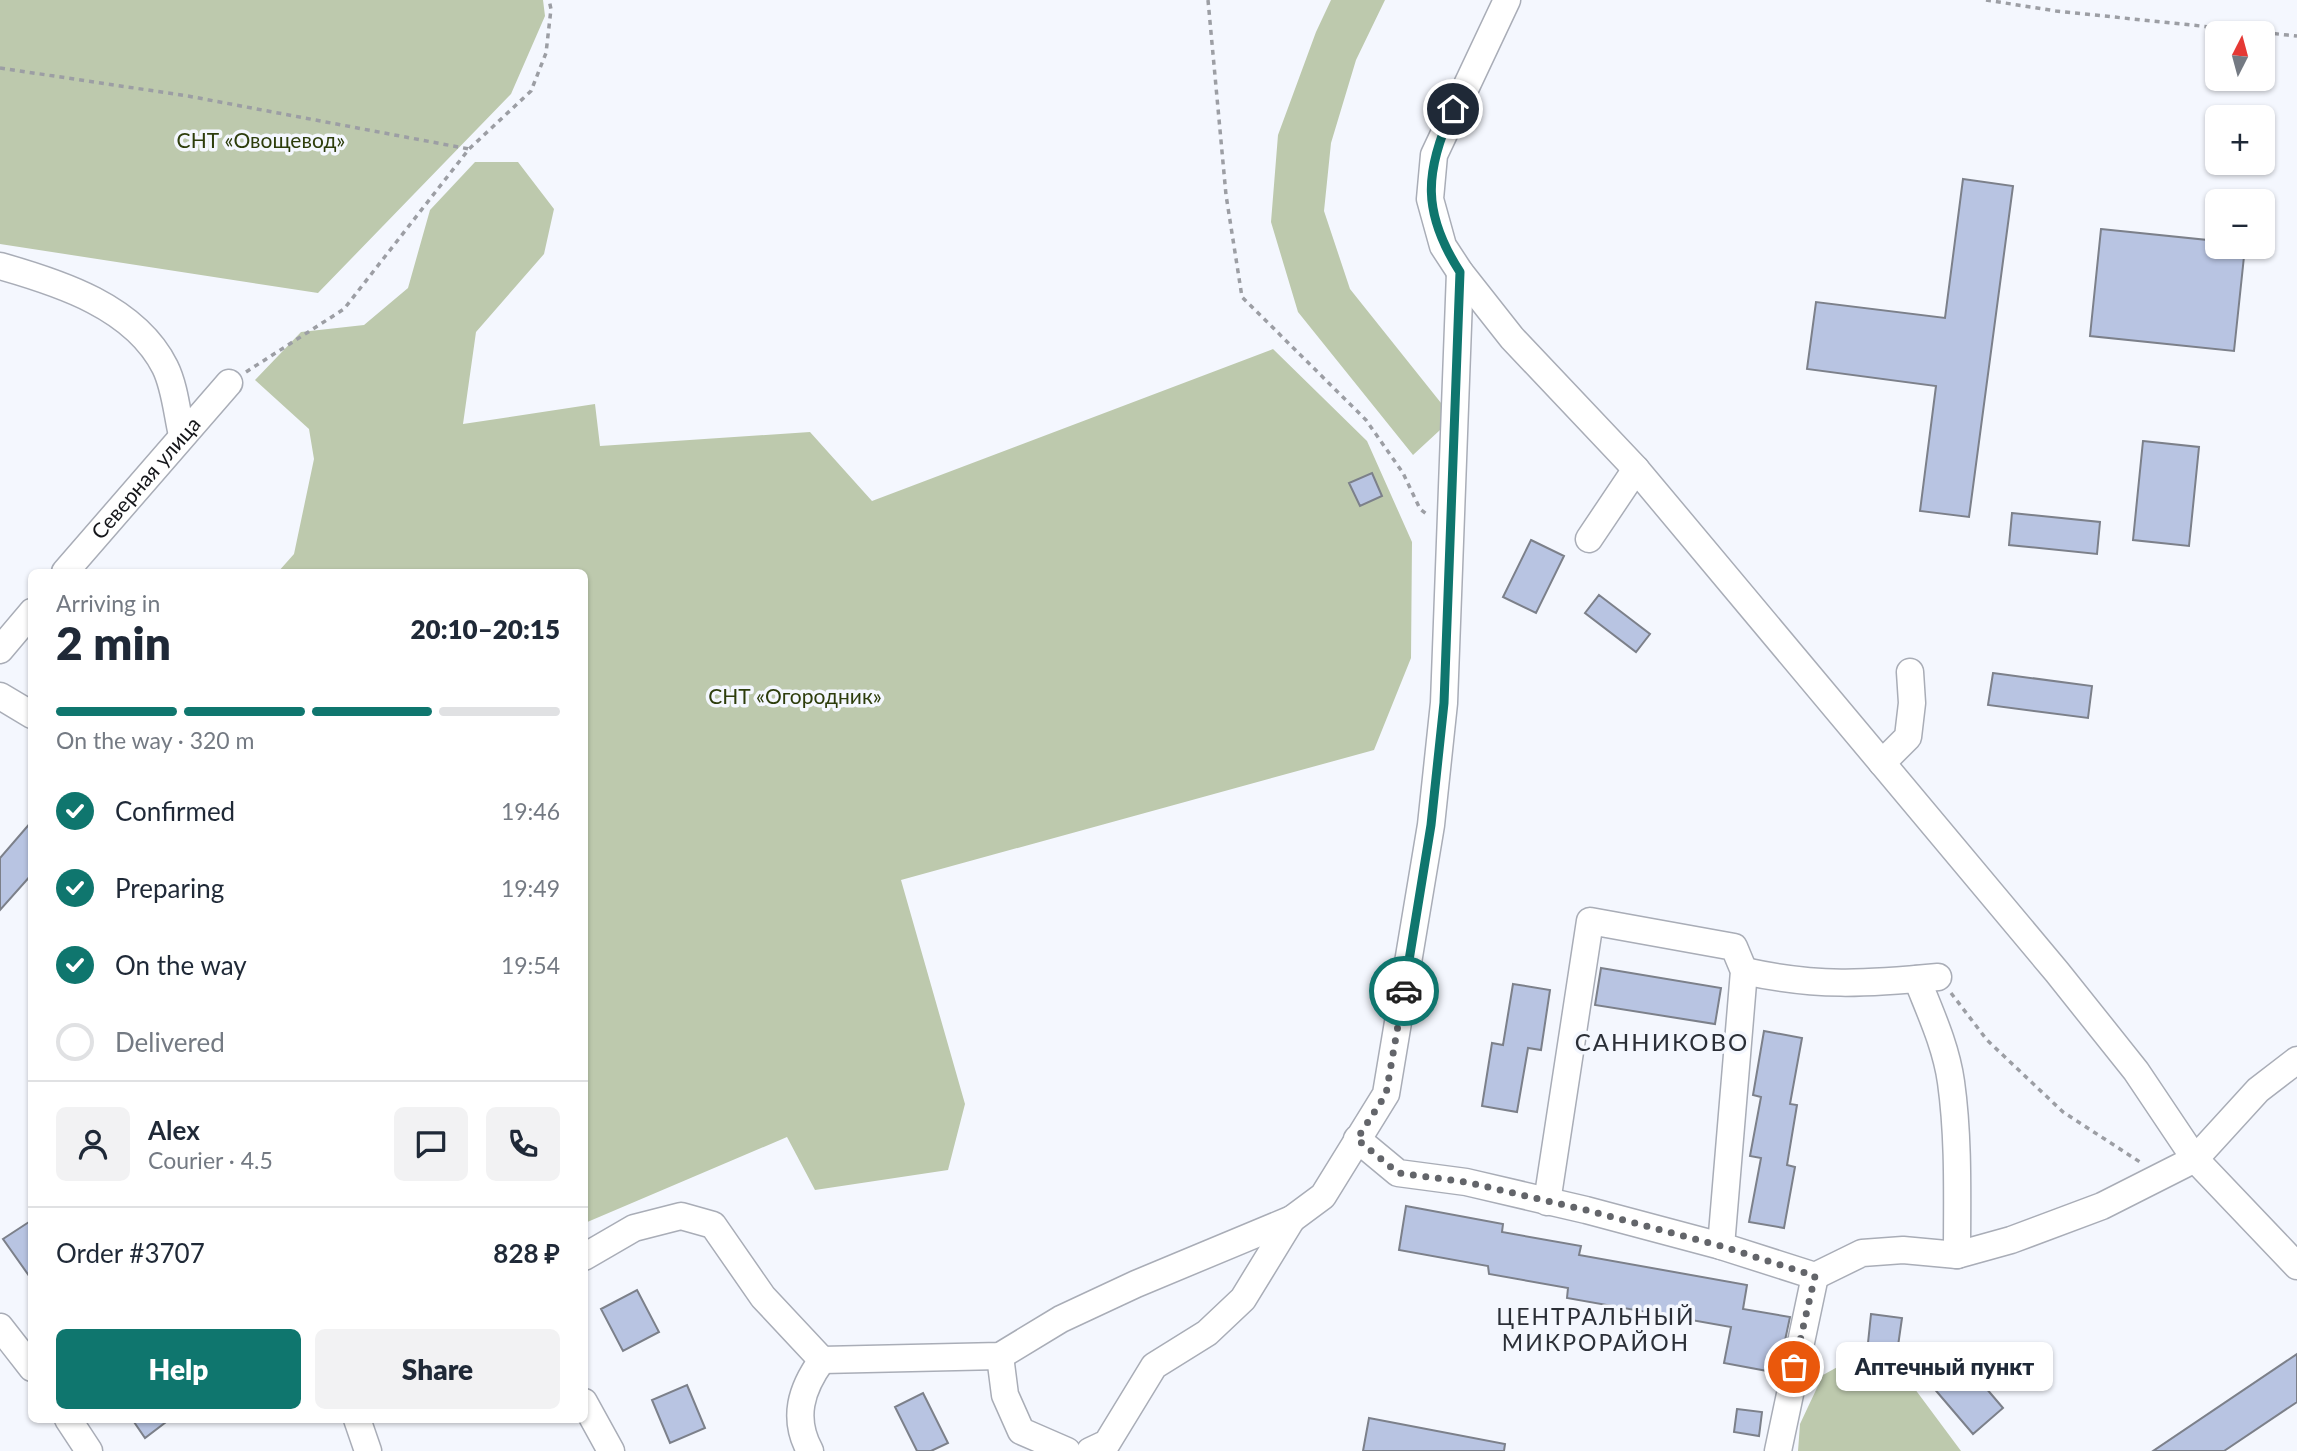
<!DOCTYPE html>
<html lang="en">
<head>
<meta charset="utf-8">
<style>
  :root { --surface:#fff; --page:#f2f2f3; --text:#1f2937; --muted:#747a83; --line:#e0e1e3; --accent:#0f766e }
  body { margin:0; font-family:Lato,sans-serif; background:var(--page); color:var(--text); height:100vh; display:flex; flex-direction:column; font-size:26px; white-space:nowrap }
  * { box-sizing:border-box; margin:0 }
  p { font-size:23px; color:var(--muted) }
  .icon { flex:none; width:38px; height:38px; fill:none; stroke:currentColor; stroke-width:2; stroke-linecap:round; stroke-linejoin:round }
  .map { position:relative; flex:1; overflow:hidden }
  .side { position:absolute; left:28px; top:569px; width:560px; height:854px; display:flex; flex-direction:column; background:var(--surface); border-radius:10px; box-shadow:0 2px 5px #0004 }
  .side>* { flex:none }
  .needle { width:46px; rotate:6deg }
  .controls { position:absolute; left:2205px; top:21px; display:grid; gap:14px }
  .controls a { display:grid; place-items:center; width:70px; height:70px; border-radius:10px; background:var(--surface); box-shadow:0 2px 5px #0004; font-size:35px }
  .pin { position:absolute; display:grid; place-items:center; width:60px; height:60px; color:#fff; margin:-30px; border:4px solid #fff; border-radius:50%; box-shadow:0 2px 7px #0007 }
  .courier { position:absolute; display:grid; place-items:center; width:70px; height:70px; margin:-35px; border:5px solid #0f766e; border-radius:50%; background:#fff; color:#222; box-shadow:0 2px 9px #0007 }
  .bubble { position:absolute; height:49px; border-radius:10px; background:var(--surface); box-shadow:0 2px 5px #0004; font-size:23px; font-weight:800; line-height:49px; text-align:center }
  .overview em { font-style:normal; font-weight:800 }
  .overview div { display:flex; flex-direction:column-reverse }
  .overview { display:flex; align-items:center; justify-content:space-between; height:119px; padding:0 28px }
  h1 { font-size:46px; font-weight:800; line-height:52px }
  .bar { display:grid; grid-template-columns:repeat(4,1fr); gap:10px 7px; align-content:center; height:84px; padding:0 28px }
  .bar i { height:9px; border-radius:5px; background:var(--line) }
  .bar .selected { background:var(--accent) }
  .bar p { grid-column:span 4 }
  .line { display:flex; align-items:center; gap:18px; padding:0 28px; border-top:2px solid var(--line) }
  .line div { flex:1 }
  .round { display:grid; place-items:center; flex:none; width:74px; height:74px; border-radius:10px; background:var(--page) }
  ol { padding:0 28px; list-style:none }
  li { display:flex; align-items:center; gap:21px; height:77px }
  li p { margin-inline-start:auto }
  li .icon { padding:7px; border-radius:50%; background:var(--accent); color:#fff; stroke-width:4 }
  li:last-child { color:var(--muted) }
  li i { width:38px; height:38px; border:4px solid var(--line); border-radius:50% }
  .cta { display:flex; gap:14px; margin-top:auto; padding:14px 28px }
  .cta a { flex:1; height:80px; border-radius:10px; background:var(--accent); color:#fff; font-size:28px; font-weight:800; line-height:80px; text-align:center }
  .cta a+a { background:var(--page); color:var(--text) }
  .map>svg:first-child { display:block }
</style>
</head>
<body>
<div class="map">
<svg width="2297" height="1451" viewBox="0 0 2297 1451">
  <rect width="100%" height="100%" fill="#f4f7fe"/>
  <path fill="#bdc9ad" d="M0,0H543L545,16L511,94L318,293L0,244Z
    M1331,0H1385L1356,60L1331,143L1324,211L1350,289L1453,418L1413,455L1298,312L1271,222L1278,135L1316,32Z
    M475,162H518L554,209L544,254L476,332L463,424L595,404L600,446L810,432L872,501L1273,349L1367,441L1412,542L1411,658L1374,750L901,880L965,1104L948,1170L815,1190L787,1137L585,1223L584,572H278L294,554L314,459L309,429L255,380L301,332L364,325L408,288L430,210Z
    M1859,1355L1906,1377L1961,1451H1798L1800,1424L1823,1375Z"/>
  <path fill="#b8c4e2" stroke="#7c808a" stroke-width="2" d="M1963,179L2013,186L1969,517L1920,511L1936,386L1807,369L1816,302L1945,318Z
    M2101,229L2217,241V247H2245L2234,351L2090,336Z
    M2143,441L2199,447L2189,546L2133,540Z
    M1372,473L1382,496L1360,506L1349,483Z
    M2012,513L2100,522L2097,554L2009,545Z
    M1531,540L1564,556L1536,613L1503,597Z
    M1599,595L1650,634L1636,652L1585,613Z
    M1993,673L2092,686L2088,718L1988,705Z
    M32,821V874L0,910V858Z
    M1601,968L1721,988L1715,1024L1595,1005Z
    M1513,984L1550,990L1541,1050L1528,1048L1517,1112L1482,1106L1492,1043L1503,1045Z
    M1764,1031L1802,1038L1790,1104L1797,1105L1787,1165L1795,1167L1784,1228L1749,1222L1761,1158L1750,1156L1761,1097L1753,1095Z
    M1406,1206L1503,1224L1502,1232L1581,1246L1579,1255L1747,1285L1743,1309L1790,1317L1778,1373L1724,1363L1731,1327L1567,1298L1568,1288L1489,1274L1488,1266L1399,1250Z
    M32,1220V1280L3,1239Z
    M637,1290L659,1332L623,1351L601,1309Z
    M1871,1314L1902,1318L1898,1346L1868,1343Z
    M2297,1354V1402L2224,1451H2153Z
    M1962,1360L2003,1408L1973,1434L1932,1386Z
    M687,1385L705,1428L670,1443L652,1400Z
    M923,1393L948,1443L931,1451H917L895,1407Z
    M1737,1409L1762,1412L1759,1436L1734,1432Z
    M1369,1418L1505,1444L1504,1451H1363Z
    M132,1419H170L145,1438Z"/>
  <g fill="none" stroke-linecap="round" stroke-linejoin="round">
    <defs>
      <g id="minor">
        <path d="M1507,0L1434,155L1430,199L1443,246L1460,272L1512,338L1636,469L2057,972L2136,1071L2195,1159L2297,1266"/>
        <path d="M0,266C60,283 135,307 165,367C175,387 177,414 182,435"/>
        <path d="M1589,539L1636,469"/>
        <path id="s1" d="M65,572L229,383"/>
        <path d="M0,650L32,612"/>
        <path d="M0,696L32,715"/>
        <path d="M1882,763L1908,737L1912,703L1910,672"/>
        <path d="M1744,971C1817,987 1865,984 1938,977"/>
        <path d="M1917,979C1930,1012 1946,1046 1951,1082C1959,1139 1957,1198 1957,1255"/>
        <path d="M1357,1139L1398,1173L1466,1182L1586,1210L1721,1246L1815,1276L1862,1253L1903,1250L1957,1255L2011,1240L2102,1206L2195,1159L2258,1090L2297,1060"/>
        <path d="M1547,1202L1590,921L1734,947L1744,971L1721,1246"/>
        <path d="M584,1257L634,1228L681,1216L713,1225L763,1297L822,1360L1000,1356L1061,1319L1136,1284L1292,1219L1323,1196L1386,1094L1431,825L1444,703L1460,272"/>
        <path d="M0,1327L32,1368"/>
        <path d="M1000,1356L1005,1395L1021,1431L1067,1451"/>
        <path d="M584,1402L611,1451"/>
        <path d="M68,1419L89,1451"/>
        <path d="M357,1419L368,1451"/>
        <path d="M810,1451C792,1418 801,1389 822,1360"/>
        <path d="M1090,1451L1107,1443L1154,1366L1207,1333L1243,1299L1292,1219"/>
        <path d="M1778,1451L1815,1276"/>
      </g>
    </defs>
    <use href="#minor" stroke="#a9adb7" stroke-width="29"/>
    <path stroke="#9c9ea4" stroke-width="3.5" stroke-dasharray="5 5" stroke-linecap="butt" d="M1208,0L1226,195L1242,297L1366,420L1403,473L1420,509L1429,516
      M1986,0L2056,11L2297,36
      M0,68L188,96L469,149
      M246,372L344,309L469,149L531,91L546,53L551,9L549,0
      M1951,993L1987,1040L2063,1112L2140,1162"/>
    <use href="#minor" stroke="#fff" stroke-width="26"/>
  </g>
  <g fill="none" stroke-linecap="round" stroke-linejoin="round">
    <path stroke="#63656a" stroke-width="7" stroke-dasharray="0 12.6" d="M1404,991L1386,1094L1357,1139L1398,1173L1466,1182L1586,1210L1721,1246L1815,1276L1794,1367"/>
    <path stroke="#0f766e" stroke-width="9" d="M1404,991L1431,825L1444,703L1460,272C1422,213 1424,172 1453,109"/>
  </g>
  <g text-anchor="middle" stroke-width="7" stroke-linejoin="round" paint-order="stroke">
    <g font-size="21" fill="#2d3d0b" stroke="#f4f7fe">
      <text x="261" y="148">СНТ «Овощевод»</text>
      <text x="795" y="704">СНТ «Огородник»</text>
    </g>
    <g font-size="21" fill="#15161a" stroke="#f4f7fe">
      <text dy="7" stroke="none"><textPath href="#s1" startOffset="124">Северная улица</textPath></text>
    </g>
    <g font-size="23" letter-spacing="2" fill="#2b2f37" stroke="#f4f7fe">
      <text x="1596" y="1325">ЦЕНТРАЛЬНЫЙ<tspan x="1596" dy="26">МИКРОРАЙОН</tspan></text>
    </g>
    <g font-size="24" letter-spacing="2" fill="#2b2f37" stroke="#f4f7fe">
      <text x="1662" y="1051">САННИКОВО</text>
    </g>
  </g>
</svg>
<div class="controls">
<a><svg class="needle" viewBox="-14 -14 28 28"><path d="M0-13l5 13h-10z" fill="#e53935"/><path d="M0 13l5-13h-10z" fill="#747a83"/></svg></a>
<a>+</a>
<a>−</a>
</div>
<div class="pin" style="left:1794px;top:1367px;background:#ea580c"><svg class="icon" aria-label="bag" viewBox="0 0 24 24"><path d="M5 8h14l-1 12H6zM9 8a3 3 0 0 1 6 0"/></svg></div>
<div class="pin" style="left:1453px;top:109px;background:#1f2937"><svg class="icon" aria-label="home" viewBox="0 0 24 24"><path d="M3 11l9-7 9 7M6 9v11h12V9"/></svg></div>
<div class="courier" style="left:1404px;top:991px"><svg class="icon" aria-label="car" viewBox="0 0 24 24"><path d="M5 17H2v-5l4-1 3-4h7l3 4 3 1v5h-3M9 17h6M6 11h13"/><circle cx="7" cy="17" r="2"/><circle cx="17" cy="17" r="2"/></svg></div>
<div class="bubble" style="left:1836px;top:1342px;width:217px">Аптечный пункт</div>
<section class="side">
<div class="overview"><div><h1>2 min</h1><p>Arriving in</p></div><em>20:10–20:15</em></div>
<div class="bar"><i class="selected"></i><i class="selected"></i><i class="selected"></i><i></i><p>On the way · 320 m</p></div>
<ol>
<li><svg class="icon" aria-label="check" viewBox="0 0 24 24"><path d="M5 12l5 5 9-10"/></svg>Confirmed<p>19:46</p></li>
<li><svg class="icon" aria-label="check" viewBox="0 0 24 24"><path d="M5 12l5 5 9-10"/></svg>Preparing<p>19:49</p></li>
<li><svg class="icon" aria-label="check" viewBox="0 0 24 24"><path d="M5 12l5 5 9-10"/></svg>On the way<p>19:54</p></li>
<li><i></i>Delivered</li>
</ol>
<div class="line" style="height:126px"><a class="round"><svg class="icon" aria-label="person" viewBox="0 0 24 24"><circle cx="12" cy="8" r="4"/><path d="M4 21q1-7 8-7t8 7"/></svg></a><div><b>Alex</b><p>Courier · 4.5</p></div><a class="round"><svg class="icon" aria-label="chat" viewBox="0 0 24 24"><path d="M4 5h16v11H9l-5 4z"/></svg></a><a class="round"><svg class="icon" aria-label="phone" viewBox="0 0 24 24"><path d="M5 4h4l2 5-3 2q2 4 5 5l2-3 5 2v4C11 20 4 13 5 4z"/></svg></a></div>
<div class="line" style="height:91px"><div>Order #3707</div><b>828 ₽</b></div>
<div class="cta"><a>Help</a><a>Share</a></div>
</section>
</div>
</body>
</html>
